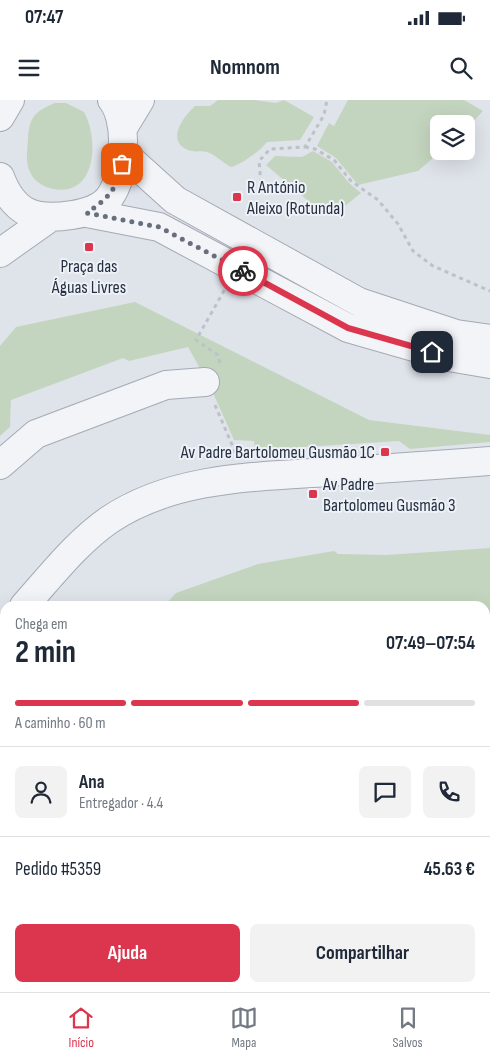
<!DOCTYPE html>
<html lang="pt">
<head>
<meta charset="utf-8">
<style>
  :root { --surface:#fff; --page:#f2f2f3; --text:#1f2937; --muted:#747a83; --line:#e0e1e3; --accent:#dc364e }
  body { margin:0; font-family:"Sofia Sans Condensed",sans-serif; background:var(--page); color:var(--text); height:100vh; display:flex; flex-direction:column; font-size:19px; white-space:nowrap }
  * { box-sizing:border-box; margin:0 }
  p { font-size:16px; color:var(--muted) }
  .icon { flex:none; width:28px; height:28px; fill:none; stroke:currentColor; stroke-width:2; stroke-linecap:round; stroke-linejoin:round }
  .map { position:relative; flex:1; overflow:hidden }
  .drawer { position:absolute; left:0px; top:501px; width:490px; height:391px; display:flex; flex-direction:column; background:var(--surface); border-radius:15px 15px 0 0; box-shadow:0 5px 20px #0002 }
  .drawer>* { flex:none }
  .buttons { position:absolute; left:430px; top:15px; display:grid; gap:10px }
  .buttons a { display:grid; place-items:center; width:45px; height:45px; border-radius:8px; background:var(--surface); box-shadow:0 5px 20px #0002; font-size:25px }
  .pin { position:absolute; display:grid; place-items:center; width:42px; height:42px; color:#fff; margin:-21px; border-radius:10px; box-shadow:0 2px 8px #0006 }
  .courier { position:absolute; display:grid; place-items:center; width:50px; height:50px; margin:-25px; border:4px solid #dc364e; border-radius:50%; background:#fff; color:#222; box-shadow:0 1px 6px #0007 }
  .overview em { font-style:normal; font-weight:700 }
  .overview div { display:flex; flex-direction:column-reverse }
  .overview { display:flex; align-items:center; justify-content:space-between; height:85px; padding:0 15px }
  h1 { font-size:32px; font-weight:700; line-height:38px }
  .bar { display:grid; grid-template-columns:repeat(4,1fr); gap:8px 5px; align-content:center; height:60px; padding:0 15px }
  .bar i { height:6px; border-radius:4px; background:var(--line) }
  .bar .on { background:var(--accent) }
  .bar p { grid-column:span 4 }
  .line { display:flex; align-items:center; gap:12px; padding:0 15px; border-top:1px solid var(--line) }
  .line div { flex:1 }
  .round { display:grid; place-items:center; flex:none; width:52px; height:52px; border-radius:8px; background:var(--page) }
  .primary-button { display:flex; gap:10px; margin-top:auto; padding:10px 15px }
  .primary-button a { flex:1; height:58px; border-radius:8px; background:var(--accent); color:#fff; font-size:20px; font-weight:700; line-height:58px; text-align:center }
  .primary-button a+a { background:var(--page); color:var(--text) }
  .status { display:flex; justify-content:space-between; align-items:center; height:35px; padding:0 25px; background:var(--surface); direction:ltr }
  .status svg { height:14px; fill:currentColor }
  header { display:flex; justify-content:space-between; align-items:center; height:65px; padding:0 15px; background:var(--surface); font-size:22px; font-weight:700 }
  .menu { display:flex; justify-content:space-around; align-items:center; height:70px; border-top:1px solid var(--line); background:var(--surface); font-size:14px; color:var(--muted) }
  .menu a { display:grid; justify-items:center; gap:2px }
  .menu .on { color:var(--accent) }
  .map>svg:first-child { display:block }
</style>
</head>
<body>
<div class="status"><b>07:47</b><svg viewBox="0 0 49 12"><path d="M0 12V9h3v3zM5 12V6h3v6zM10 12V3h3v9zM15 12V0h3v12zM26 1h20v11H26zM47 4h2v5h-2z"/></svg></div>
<header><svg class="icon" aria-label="menu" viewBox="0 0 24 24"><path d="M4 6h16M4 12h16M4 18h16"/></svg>Nomnom<svg class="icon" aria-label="search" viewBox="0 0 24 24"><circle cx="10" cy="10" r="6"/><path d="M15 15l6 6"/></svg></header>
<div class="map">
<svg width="490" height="892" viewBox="0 0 490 892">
  <rect width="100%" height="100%" fill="#dfe3ea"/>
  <path fill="#ccd2dc" d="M485,807L490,808V892H333L331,888H485Z"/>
  <path fill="#c4d5bf" d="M218,0H254L276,3L284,0L314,17L300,40L267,42C261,50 241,65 231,67C223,63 216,55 207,52C201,50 195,53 188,50C165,41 184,16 195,6H210Z
    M348,0H464L483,11L466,29V24H439V51H441L418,71L358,85L336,58L317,46L329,23L334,26Z
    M55,3H66L84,12C99,39 97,97 53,89C44,87 35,82 31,74C25,64 27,51 28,40C29,17 35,11 55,3Z
    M313,51L332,62L349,83L361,93L345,106L319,110L266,65L275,56L302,57Z
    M135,202L369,320L490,335V342L410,349L399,341L255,350L254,341L234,340L210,286L188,247L129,261L123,258L11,300L10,327L0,336V246L16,227Z
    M490,448V556H485V506H164L176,493L258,464L334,451L338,454L386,455Z
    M5,645V727L0,733V653Z"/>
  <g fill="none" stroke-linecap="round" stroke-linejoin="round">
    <defs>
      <path id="minor" d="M0,17L10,0
        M123,28L140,0
        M123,53L175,100L359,202L456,234L490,239
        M0,77C14,114 35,121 72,115C85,113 100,109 109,98C121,82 123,59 123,40C123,27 120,10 112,0
        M87,113L159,127L348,228L449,257L490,264
        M0,153L48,119
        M0,365L36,334L166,285L205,282
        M24,506C50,477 76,443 109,420C173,377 253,377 328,372C382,369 436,365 490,361
        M0,534L5,528
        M485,570H490
        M485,732H490
        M0,755L5,750
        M57,888L58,892
        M218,888L221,892"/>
    </defs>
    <use href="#minor" stroke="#a4aab5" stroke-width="30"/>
    <path stroke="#bdc1c8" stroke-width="3" stroke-dasharray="4 4" stroke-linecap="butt" d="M305,47L315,49L334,60L351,81L378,100L398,124L413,151L433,166L490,191
      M261,83L259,61L270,49L305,47L324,15L327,0
      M220,263L218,255L196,240L225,189
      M215,305L236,354"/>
    <use href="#minor" stroke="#f2f4f7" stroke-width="28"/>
  </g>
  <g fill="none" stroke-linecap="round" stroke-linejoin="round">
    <path stroke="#676f7d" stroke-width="5" stroke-dasharray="0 9" d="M122,64C117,90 108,98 87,113L159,127L243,171"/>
    <path stroke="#dc364e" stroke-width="6" d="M243,171L348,228L432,252"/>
  </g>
  <g fill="#dc364e" stroke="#eef2f7" stroke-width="2">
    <rect x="232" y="92" width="10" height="10" rx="2.5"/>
    <rect x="84" y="142" width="10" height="10" rx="2.5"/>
    <rect x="380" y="347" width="10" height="10" rx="2.5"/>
    <rect x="308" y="389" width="10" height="10" rx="2.5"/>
  </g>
  <g text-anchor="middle" stroke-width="4" stroke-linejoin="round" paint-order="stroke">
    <g font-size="18" fill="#263043" stroke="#eef2f7" text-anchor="start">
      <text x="247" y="93">R António<tspan x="247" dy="21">Aleixo (Rotunda)</tspan></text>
      <text x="89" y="172" text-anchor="middle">Praça das<tspan x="89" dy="21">Águas Livres</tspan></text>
      <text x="375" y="358" text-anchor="end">Av Padre Bartolomeu Gusmão 1C</text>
      <text x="323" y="390">Av Padre<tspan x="323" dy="21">Bartolomeu Gusmão 3</tspan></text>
    </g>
  </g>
</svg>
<div class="buttons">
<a><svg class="icon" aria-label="layers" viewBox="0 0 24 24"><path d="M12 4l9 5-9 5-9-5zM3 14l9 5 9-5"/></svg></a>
</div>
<div class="pin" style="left:122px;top:64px;background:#ea580c"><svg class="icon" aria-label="bag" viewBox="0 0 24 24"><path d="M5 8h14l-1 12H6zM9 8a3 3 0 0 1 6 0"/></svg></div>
<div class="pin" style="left:432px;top:252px;background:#1f2937"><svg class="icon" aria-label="home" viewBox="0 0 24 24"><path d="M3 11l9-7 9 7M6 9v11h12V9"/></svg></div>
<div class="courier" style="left:243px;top:171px"><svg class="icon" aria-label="bike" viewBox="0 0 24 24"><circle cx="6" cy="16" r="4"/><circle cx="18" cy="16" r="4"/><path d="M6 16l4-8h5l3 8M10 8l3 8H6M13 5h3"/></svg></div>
<section class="drawer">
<div class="overview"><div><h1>2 min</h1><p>Chega em</p></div><em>07:49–07:54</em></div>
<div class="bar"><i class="on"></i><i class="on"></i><i class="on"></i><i></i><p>A caminho · 60 m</p></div>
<div class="line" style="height:90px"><a class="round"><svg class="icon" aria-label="person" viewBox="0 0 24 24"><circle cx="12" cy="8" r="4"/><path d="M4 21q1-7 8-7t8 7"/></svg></a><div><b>Ana</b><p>Entregador · 4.4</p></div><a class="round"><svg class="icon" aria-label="chat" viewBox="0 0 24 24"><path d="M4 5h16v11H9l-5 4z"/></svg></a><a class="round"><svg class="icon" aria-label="phone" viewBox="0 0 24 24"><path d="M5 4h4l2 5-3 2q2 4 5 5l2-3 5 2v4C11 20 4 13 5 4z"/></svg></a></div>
<div class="line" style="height:65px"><div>Pedido #5359</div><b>45.63 €</b></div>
<div class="primary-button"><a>Ajuda</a><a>Compartilhar</a></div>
</section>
</div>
<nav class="menu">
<a class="on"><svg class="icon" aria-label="home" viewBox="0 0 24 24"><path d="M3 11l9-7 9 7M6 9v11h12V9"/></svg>Início</a>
<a><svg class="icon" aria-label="map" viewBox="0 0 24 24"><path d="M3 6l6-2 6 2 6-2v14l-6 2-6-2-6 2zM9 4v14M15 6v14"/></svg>Mapa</a>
<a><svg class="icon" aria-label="saved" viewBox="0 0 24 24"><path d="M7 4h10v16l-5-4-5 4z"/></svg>Salvos</a>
</nav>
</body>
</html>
